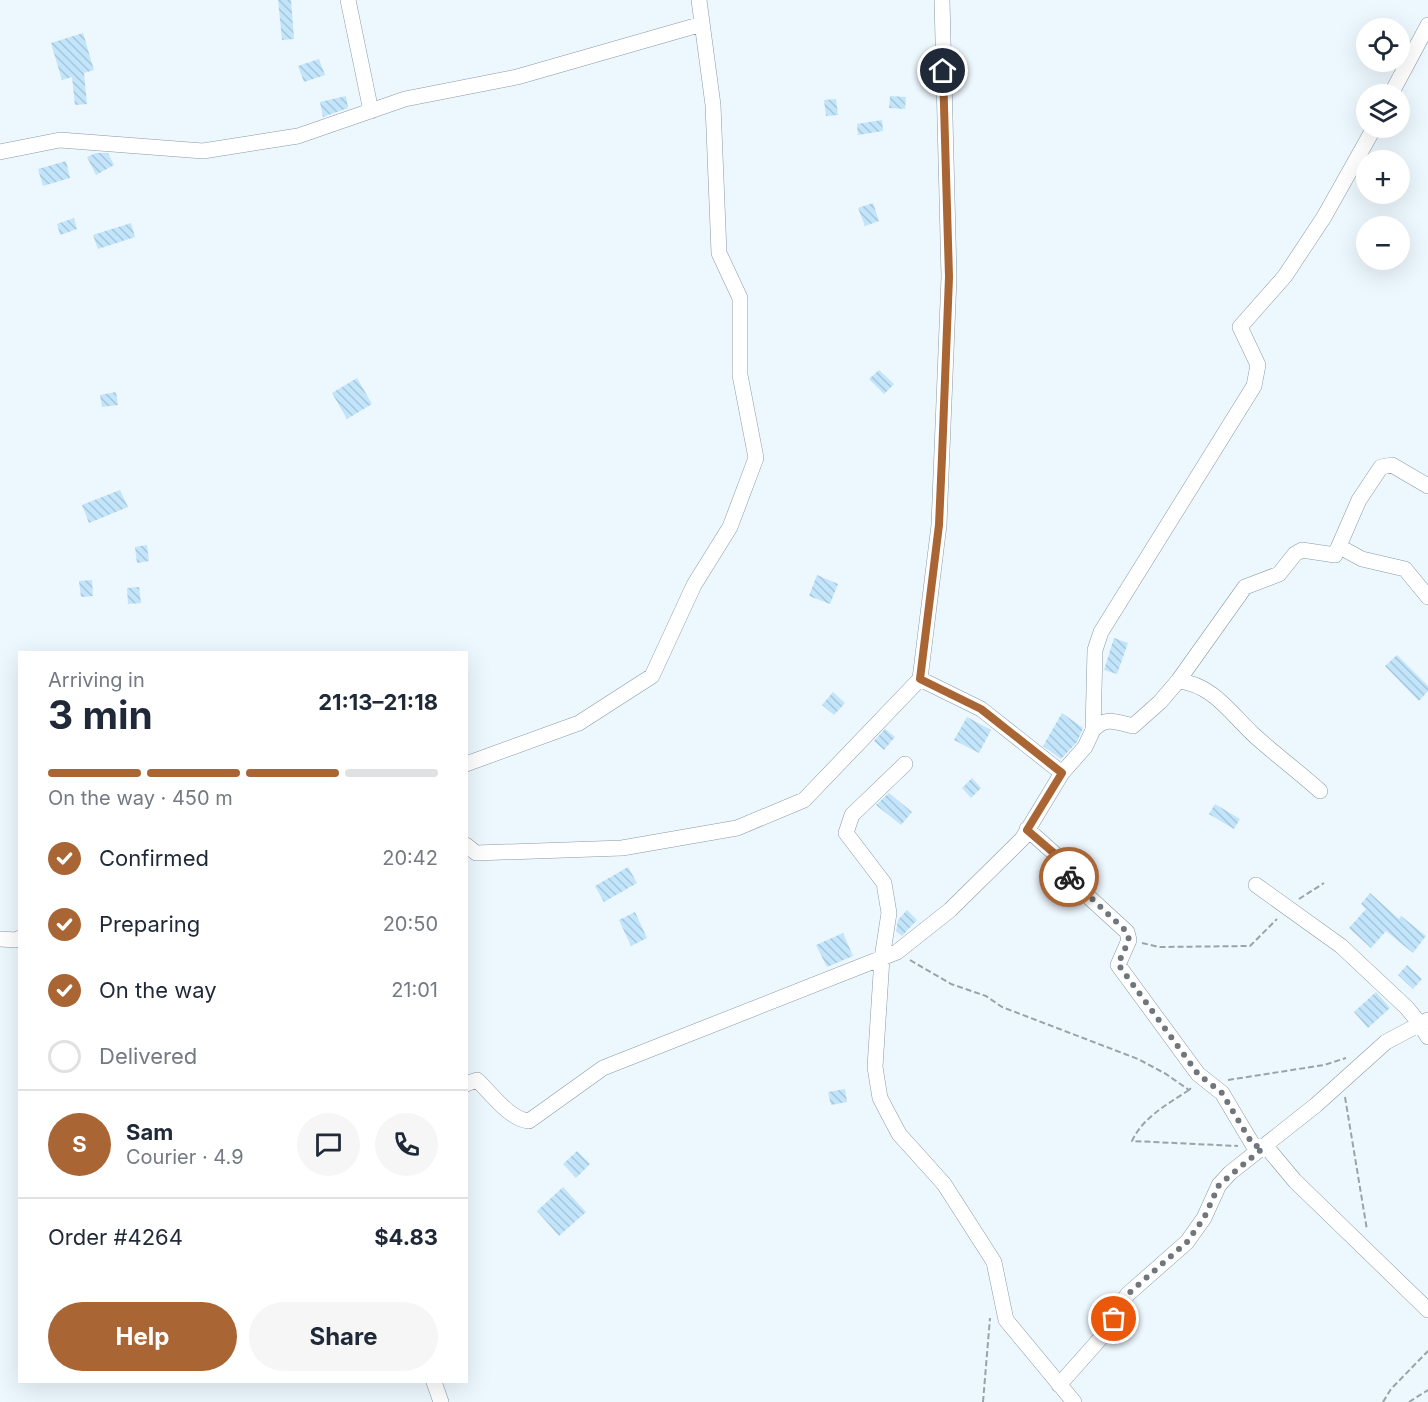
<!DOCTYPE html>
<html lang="en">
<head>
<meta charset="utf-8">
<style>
  :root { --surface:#fff; --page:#f6f6f7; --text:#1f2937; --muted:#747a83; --line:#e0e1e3; --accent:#a96634 }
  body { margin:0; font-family:Inter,sans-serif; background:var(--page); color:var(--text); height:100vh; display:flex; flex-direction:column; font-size:22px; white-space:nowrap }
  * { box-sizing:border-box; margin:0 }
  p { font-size:20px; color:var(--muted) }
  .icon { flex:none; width:33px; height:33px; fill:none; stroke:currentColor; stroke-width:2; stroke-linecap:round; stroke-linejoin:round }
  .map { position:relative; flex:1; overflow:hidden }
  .drawer { position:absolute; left:18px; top:651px; width:450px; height:732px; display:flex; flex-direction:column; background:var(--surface); border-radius:0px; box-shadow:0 6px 24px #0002 }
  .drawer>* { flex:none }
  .buttons { position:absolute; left:1356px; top:18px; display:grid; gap:12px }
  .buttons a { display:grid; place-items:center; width:54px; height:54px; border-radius:50%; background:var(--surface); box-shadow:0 6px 24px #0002; font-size:30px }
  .pin { position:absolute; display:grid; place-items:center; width:51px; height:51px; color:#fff; margin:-26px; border:3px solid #fff; border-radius:50%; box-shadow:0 2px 6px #0007 }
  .courier { position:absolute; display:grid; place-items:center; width:60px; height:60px; margin:-30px; border:4px solid #a96634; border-radius:50%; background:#fff; color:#222; box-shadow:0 2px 8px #0007 }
  .overview em { font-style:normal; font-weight:700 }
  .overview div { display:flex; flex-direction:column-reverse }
  .overview { display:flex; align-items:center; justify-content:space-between; height:102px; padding:0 30px }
  h1 { font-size:39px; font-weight:700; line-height:45px }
  .bar { display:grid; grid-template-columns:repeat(4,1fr); gap:9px 6px; align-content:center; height:72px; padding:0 30px }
  .bar i { height:8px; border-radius:4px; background:var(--line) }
  .bar .current { background:var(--accent) }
  .bar p { grid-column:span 4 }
  .line { display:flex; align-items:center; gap:15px; padding:0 30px; border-top:2px solid var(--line) }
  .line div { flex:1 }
  .round { display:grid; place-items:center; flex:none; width:63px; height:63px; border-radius:32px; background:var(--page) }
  ol { padding:0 30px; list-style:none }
  li { display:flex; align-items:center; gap:18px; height:66px }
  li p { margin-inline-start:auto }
  li .icon { padding:6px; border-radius:50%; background:var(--accent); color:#fff; stroke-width:4 }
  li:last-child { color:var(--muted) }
  li i { width:33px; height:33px; border:3px solid var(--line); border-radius:50% }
  .button { display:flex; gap:12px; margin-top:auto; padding:12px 30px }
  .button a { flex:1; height:69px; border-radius:36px; background:var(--accent); color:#fff; font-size:24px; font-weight:700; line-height:69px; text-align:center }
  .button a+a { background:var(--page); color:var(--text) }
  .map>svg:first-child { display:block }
</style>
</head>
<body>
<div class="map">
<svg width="1428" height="1402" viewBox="0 0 1428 1402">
  <defs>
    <pattern id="building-back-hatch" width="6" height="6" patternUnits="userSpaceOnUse" patternTransform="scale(1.5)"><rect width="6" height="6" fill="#c2e5fb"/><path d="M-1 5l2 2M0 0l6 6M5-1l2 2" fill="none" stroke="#a7c5d8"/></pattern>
  </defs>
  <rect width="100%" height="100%" fill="#edf7fe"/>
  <path fill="url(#building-back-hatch)" d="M278,0H291L294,39L282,40Z
    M83,33L94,70L84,73L87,104L75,105L72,77L62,80L51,43Z
    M319,59L325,75L304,82L298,66Z
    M346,96L348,108L323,117L320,102Z
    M890,96L906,97L905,109L889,108Z
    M836,99L838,115L826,116L824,100Z
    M882,120L883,131L858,135L857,124Z
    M96,153H108L114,165L96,175L87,157Z
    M66,161L70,178L43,186L38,169Z
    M873,203L879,221L865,226L858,208Z
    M74,218L77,229L60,235L57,224Z
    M131,223L135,237L98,249L93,235Z
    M879,370L894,384L884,394L869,379Z
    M357,378L372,404L347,419L332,393Z
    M116,392L118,405L102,407L100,395Z
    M120,490L128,507L89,523L82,505Z
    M147,545L149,561L137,563L135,547Z
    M817,575L838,584L830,604L809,596Z
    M92,580L93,596L81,597L79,581Z
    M139,587L141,603L128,604L127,588Z
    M1114,638L1128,643L1117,674L1104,670Z
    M1397,655L1428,686V691L1419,701L1385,666Z
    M833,692L845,703L834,715L822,705Z
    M1062,713L1083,728L1077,742L1061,759L1043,746Z
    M967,717L991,730L979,753L954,740Z
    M885,729L895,737L884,750L874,741Z
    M972,778L981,788L971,798L962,788Z
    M889,793L912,812L901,825L876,805Z
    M1215,804L1240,819L1234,829L1209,814Z
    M628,867L637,883L604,902L595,886Z
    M1370,893L1399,919L1401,916L1426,936L1413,953L1386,931L1371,948L1349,928L1366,909L1361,904Z
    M907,910L917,920L902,936L896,931L898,920Z
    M635,912L647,938L631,946L619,920Z
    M843,933L853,956L827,967L816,945Z
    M1407,965L1422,979L1413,989L1398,975Z
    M1376,992L1390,1008L1368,1028L1354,1012Z
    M845,1089L847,1102L831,1105L828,1092Z
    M577,1151L590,1164L576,1178L563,1164Z
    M563,1187L586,1212L559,1236L537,1211Z"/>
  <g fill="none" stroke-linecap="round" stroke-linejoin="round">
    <defs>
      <path id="street" d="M348,0L371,111
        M1391,94L1428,25
        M0,152L60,140L203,151L298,136L405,99L517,77L702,24
        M1340,547L1362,559L1405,569L1428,597
        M920,679L981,709L1062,773
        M1178,681C1213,684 1232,715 1255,736C1276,755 1299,772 1320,791
        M1093,730C1106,716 1116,722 1133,726L1160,702L1178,681L1245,587L1279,574L1295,554L1302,550L1335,555L1359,500L1381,467L1392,465L1428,486
        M466,764L579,723L652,676L694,585L730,527L756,458L740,375V298L719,253L713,105L699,0
        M905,764L852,815L846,833L884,883L889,913L882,958L875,1067L880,1098L899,1134L944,1184L994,1262L1006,1320L1074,1402
        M1027,829L1055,854L1067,875L1080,889L1127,932L1129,940L1118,965L1198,1074L1222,1093L1253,1145L1269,1150L1295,1181L1428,1310
        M466,845L476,853L622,848L737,828L804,800L920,679L939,525L949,277L942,0
        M1256,885L1341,946L1407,1008L1420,1024L1428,1020
        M0,939L16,940L20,938
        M466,1084L477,1080C492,1094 509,1119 529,1121L603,1068L897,952L950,910L1022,839L1062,773L1085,747L1093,730L1095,650L1101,632L1254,386L1258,365L1240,327L1285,276L1324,217L1374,128
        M434,1382L441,1402
        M1059,1385L1107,1331L1119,1306L1128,1294L1187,1242L1204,1218L1219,1185L1230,1173L1316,1105L1386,1042L1420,1024L1428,1037"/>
    </defs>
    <use href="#street" stroke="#8a9aa3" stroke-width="16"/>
    <path stroke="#9aa3a9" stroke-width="2" stroke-dasharray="6 3" stroke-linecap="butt" d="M1299,899L1324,883
      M1142,943L1159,947L1250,946L1277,919
      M910,960L951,984L986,996L1002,1007L1138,1059L1166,1074L1189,1090L1191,1088
      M1228,1080L1324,1065L1346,1058
      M1189,1090C1168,1104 1143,1117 1132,1141L1238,1146
      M1345,1097L1367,1230
      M983,1402L990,1318
      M1383,1402L1391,1389L1428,1351
      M1409,1402L1428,1390"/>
    <use href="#street" stroke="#fff" stroke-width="15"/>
  </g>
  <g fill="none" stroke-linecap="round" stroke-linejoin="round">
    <path stroke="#6f777c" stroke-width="6" stroke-dasharray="0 10.8" d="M1069,877L1127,932L1129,940L1118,964L1198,1074L1222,1093L1253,1145L1263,1148L1219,1185L1204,1218L1187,1242L1128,1294L1119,1306L1114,1319"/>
    <path stroke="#a96634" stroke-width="8" d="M943,71L949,277L942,457L939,525L920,679L981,709L1062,773L1027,830L1055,854L1069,877"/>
  </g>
</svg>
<div class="buttons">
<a><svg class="icon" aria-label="locate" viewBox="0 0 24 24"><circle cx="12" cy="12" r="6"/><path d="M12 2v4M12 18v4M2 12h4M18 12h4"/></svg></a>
<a><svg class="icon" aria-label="layers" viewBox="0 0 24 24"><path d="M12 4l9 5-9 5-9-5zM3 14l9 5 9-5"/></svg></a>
<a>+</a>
<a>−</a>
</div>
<div class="pin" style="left:1114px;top:1319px;background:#ea580c"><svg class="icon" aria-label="bag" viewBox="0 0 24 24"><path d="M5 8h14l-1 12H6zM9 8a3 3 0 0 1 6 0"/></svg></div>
<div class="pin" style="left:943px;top:71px;background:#1f2937"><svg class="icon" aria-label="home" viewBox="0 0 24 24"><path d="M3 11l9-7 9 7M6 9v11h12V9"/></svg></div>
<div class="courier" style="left:1069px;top:877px"><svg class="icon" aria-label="bike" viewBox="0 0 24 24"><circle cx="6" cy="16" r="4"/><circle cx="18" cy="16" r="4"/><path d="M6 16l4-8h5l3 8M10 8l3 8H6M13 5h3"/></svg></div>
<section class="drawer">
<div class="overview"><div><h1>3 min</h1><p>Arriving in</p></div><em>21:13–21:18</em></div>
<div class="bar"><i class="current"></i><i class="current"></i><i class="current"></i><i></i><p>On the way · 450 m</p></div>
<ol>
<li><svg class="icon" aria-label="check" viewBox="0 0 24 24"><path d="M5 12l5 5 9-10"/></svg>Confirmed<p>20:42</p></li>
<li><svg class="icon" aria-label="check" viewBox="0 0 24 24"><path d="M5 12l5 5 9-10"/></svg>Preparing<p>20:50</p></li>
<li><svg class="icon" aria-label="check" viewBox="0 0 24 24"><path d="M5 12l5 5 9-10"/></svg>On the way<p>21:01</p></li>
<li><i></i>Delivered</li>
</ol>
<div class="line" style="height:108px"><b class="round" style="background:var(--accent);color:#fff">S</b><div><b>Sam</b><p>Courier · 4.9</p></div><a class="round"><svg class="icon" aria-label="chat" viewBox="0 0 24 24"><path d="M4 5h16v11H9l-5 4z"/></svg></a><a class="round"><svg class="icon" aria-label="phone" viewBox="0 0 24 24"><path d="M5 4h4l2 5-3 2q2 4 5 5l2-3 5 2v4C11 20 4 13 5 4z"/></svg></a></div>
<div class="line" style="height:78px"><div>Order #4264</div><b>$4.83</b></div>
<div class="button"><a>Help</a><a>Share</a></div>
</section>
</div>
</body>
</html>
